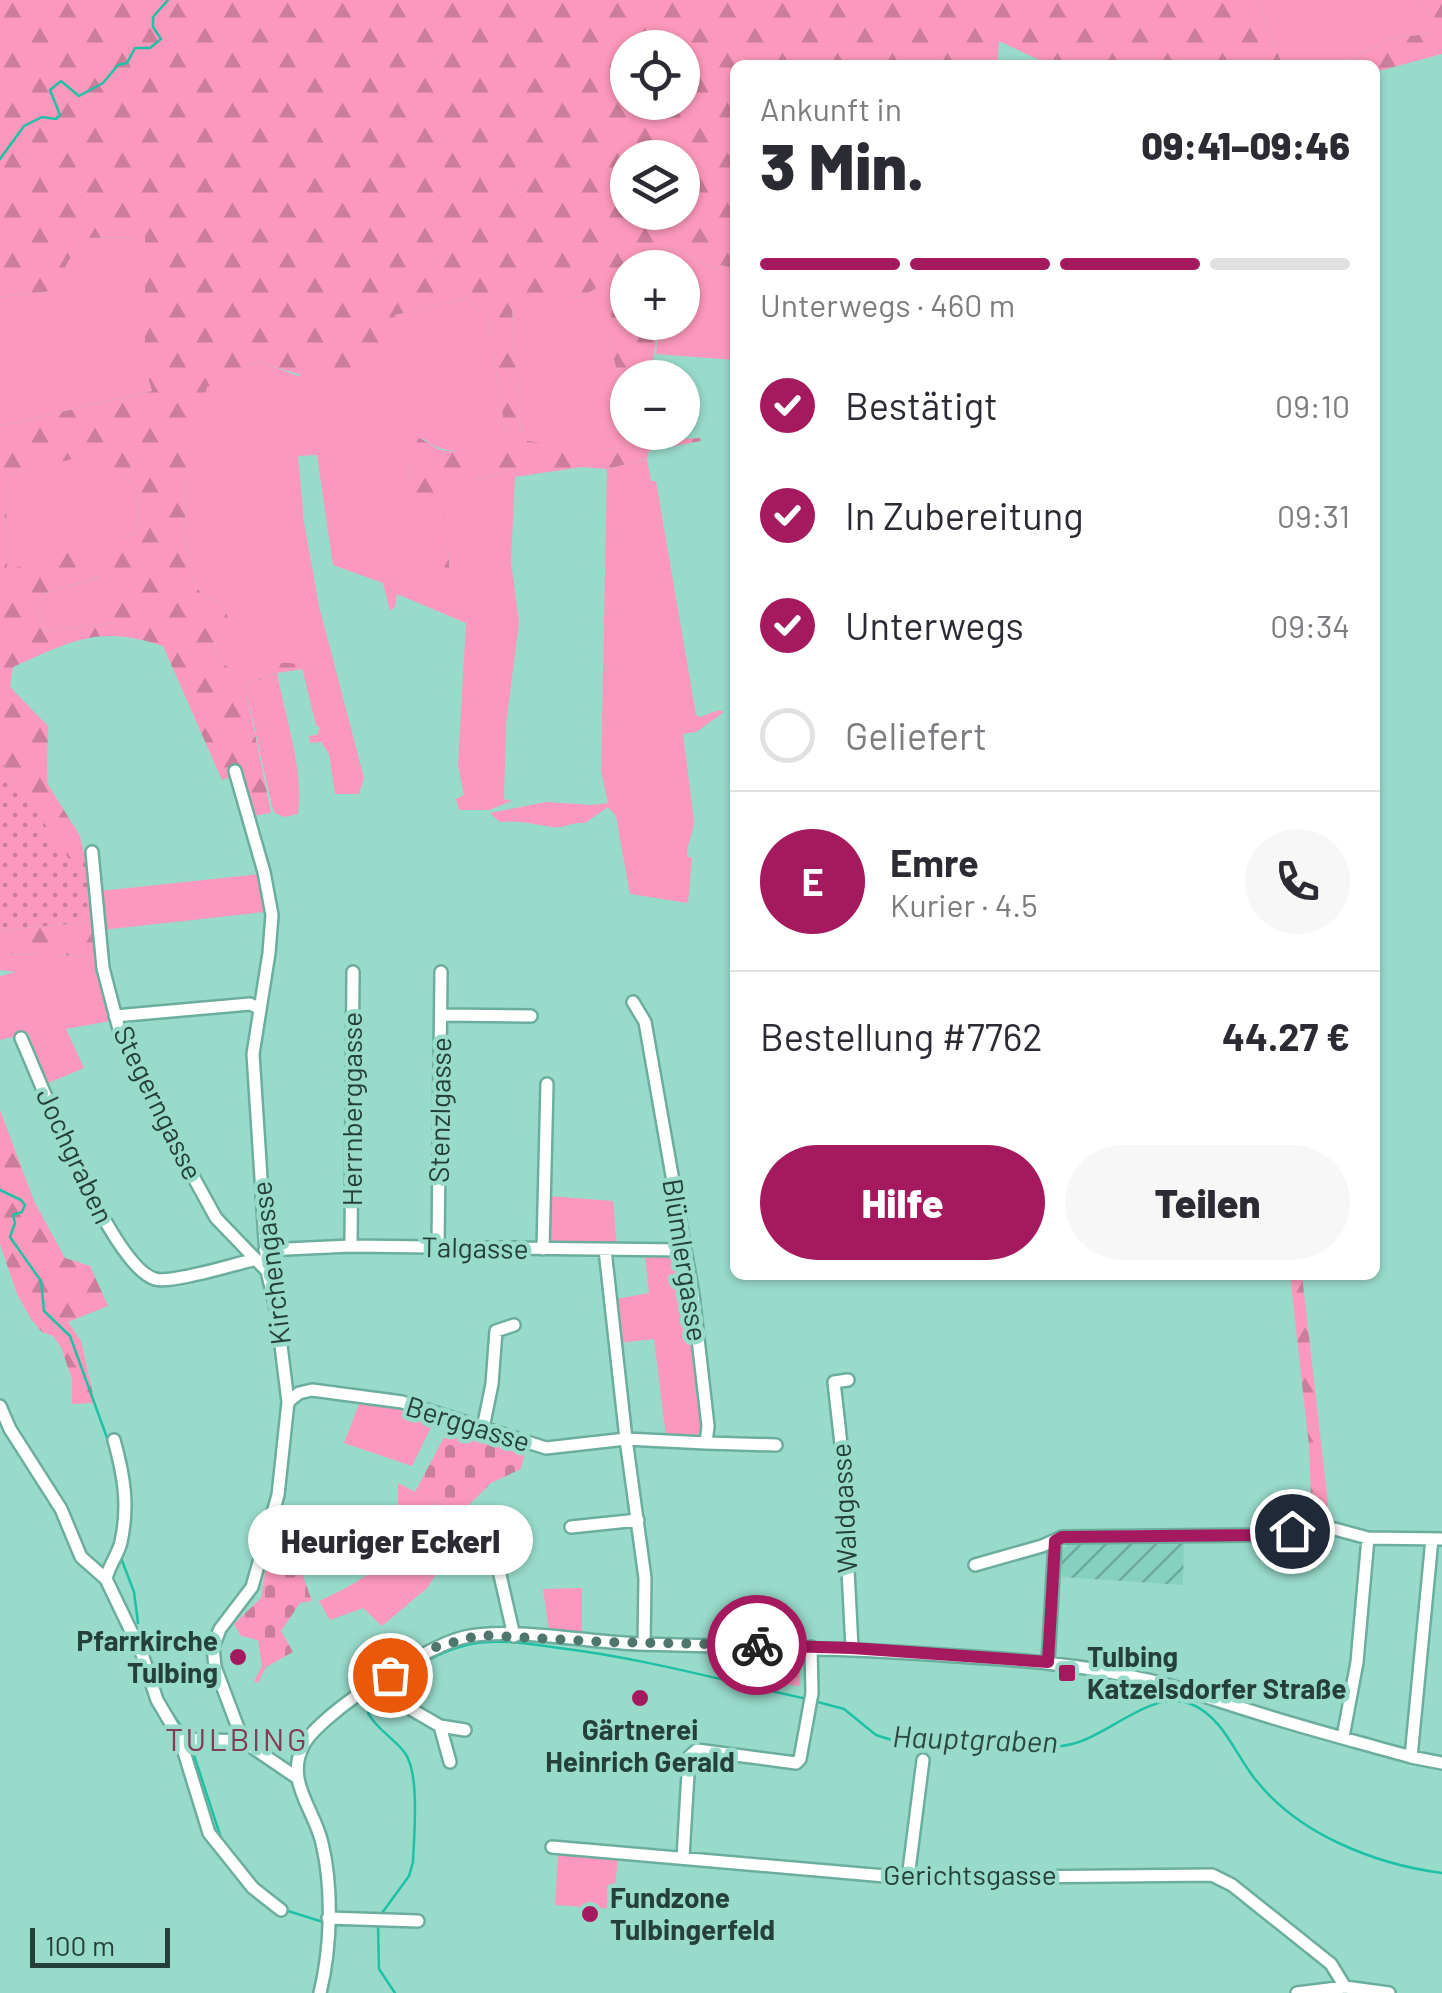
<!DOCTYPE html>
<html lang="de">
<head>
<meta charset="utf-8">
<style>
  :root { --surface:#fff; --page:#f7f7f7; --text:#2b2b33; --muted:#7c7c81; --line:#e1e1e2; --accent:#a51a5f }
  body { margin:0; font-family:Barlow,sans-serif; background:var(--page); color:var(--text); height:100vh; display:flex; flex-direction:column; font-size:38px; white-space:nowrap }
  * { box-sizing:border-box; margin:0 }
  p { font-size:32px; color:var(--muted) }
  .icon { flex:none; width:55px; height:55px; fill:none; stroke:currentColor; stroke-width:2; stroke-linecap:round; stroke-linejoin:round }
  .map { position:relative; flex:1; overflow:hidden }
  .drawer { position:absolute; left:730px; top:60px; width:650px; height:1220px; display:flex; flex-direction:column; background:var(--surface); border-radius:15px; box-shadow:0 2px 8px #0004 }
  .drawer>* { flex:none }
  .controls { position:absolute; left:610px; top:30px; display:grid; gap:20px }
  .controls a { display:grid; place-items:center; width:90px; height:90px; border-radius:50%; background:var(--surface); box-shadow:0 2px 8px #0004; font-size:50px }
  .scale { position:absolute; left:30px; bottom:25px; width:140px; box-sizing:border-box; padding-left:10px; border:5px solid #254039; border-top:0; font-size:28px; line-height:35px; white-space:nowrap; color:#254039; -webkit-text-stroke:8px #99dbcb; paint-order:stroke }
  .pin { position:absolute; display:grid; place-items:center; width:85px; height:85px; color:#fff; margin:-42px; border:5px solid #fff; border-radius:50%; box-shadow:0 2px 10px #0007 }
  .courier { position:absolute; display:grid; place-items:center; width:100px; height:100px; margin:-50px; border:8px solid #a51a5f; border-radius:50%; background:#fff; color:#222; box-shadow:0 2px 12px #0007 }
  .bubble { position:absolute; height:70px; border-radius:35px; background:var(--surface); box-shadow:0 2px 8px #0004; font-size:32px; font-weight:800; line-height:70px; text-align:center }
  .head em { font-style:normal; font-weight:800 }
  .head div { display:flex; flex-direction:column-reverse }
  .head { display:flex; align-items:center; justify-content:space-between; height:170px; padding:0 30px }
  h1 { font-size:65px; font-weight:800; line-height:75px }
  .bar { display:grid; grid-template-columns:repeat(4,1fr); gap:15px 10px; align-content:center; height:120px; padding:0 30px }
  .bar i { height:12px; border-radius:8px; background:var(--line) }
  .bar .selected { background:var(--accent) }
  .bar p { grid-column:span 4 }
  .line { display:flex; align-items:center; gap:25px; padding:0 30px; border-top:2px solid var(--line) }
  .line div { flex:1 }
  .round { display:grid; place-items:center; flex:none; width:105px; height:105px; border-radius:52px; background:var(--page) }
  ol { padding:0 30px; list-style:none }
  li { display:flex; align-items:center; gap:30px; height:110px }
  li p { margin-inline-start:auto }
  li .icon { padding:10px; border-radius:50%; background:var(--accent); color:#fff; stroke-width:4 }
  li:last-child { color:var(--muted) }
  li i { width:55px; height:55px; border:5px solid var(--line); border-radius:50% }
  .cta { display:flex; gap:20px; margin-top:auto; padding:20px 30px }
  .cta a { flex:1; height:115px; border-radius:60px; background:var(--accent); color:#fff; font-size:40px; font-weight:800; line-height:115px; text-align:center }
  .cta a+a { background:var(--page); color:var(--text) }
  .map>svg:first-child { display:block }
</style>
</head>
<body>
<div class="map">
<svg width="1442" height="1993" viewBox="0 0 1442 1993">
  <defs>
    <pattern id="industrial-furrows" width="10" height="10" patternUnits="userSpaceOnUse" patternTransform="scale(2.5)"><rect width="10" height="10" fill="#85d0be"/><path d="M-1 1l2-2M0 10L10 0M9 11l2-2" fill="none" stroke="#6daa9b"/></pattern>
    <pattern id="forest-firs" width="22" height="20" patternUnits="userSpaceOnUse" patternTransform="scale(2.5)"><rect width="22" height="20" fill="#fc98bc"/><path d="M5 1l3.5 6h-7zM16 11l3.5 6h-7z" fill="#cc7d9a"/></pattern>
    <pattern id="cemetery-stones" width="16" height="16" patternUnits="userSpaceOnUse" patternTransform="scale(2.5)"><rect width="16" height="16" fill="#fc98bc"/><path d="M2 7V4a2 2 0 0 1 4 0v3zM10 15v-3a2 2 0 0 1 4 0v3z" fill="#cc7d9a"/></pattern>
    <pattern id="park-dots" width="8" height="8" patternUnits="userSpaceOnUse" patternTransform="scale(2.5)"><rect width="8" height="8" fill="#fc98bc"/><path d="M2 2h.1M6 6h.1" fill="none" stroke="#cc7d9a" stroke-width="1.8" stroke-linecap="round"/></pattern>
  </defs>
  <rect width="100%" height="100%" fill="#99dbcb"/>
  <path fill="url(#industrial-furrows)" d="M1112,1542L1184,1543L1183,1585L1062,1577V1550L1068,1545Z"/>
  <path fill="#fc98bc" d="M1259,0H1413L1433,18L1434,33L1388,39L1354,58L1325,65H1282Z
    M145,237V366L152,391L0,426V297L50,291L82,238Z
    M664,248L686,254L713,269L722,265L735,269V360L656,354L659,323L682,322V268H646L647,258Z
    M611,279L613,355L627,413L628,432L632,433L634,439C596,463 561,446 520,441C512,440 506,444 497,446C472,451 443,457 423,438L409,464L410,482L436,498L450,571L440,474L483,479L510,469L515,477L511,561L519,623L506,724L504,799L512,801L489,810H459L456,799L464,795L458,765L466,623L397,594L395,607L390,611L383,583L333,565L317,455L298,456L304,522L319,606L364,778L359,794H335L329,754L321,742L310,743L309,736L317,735L320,728L316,725L301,664L233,672C221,661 212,654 217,636L235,635L221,602L202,595L194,583L185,539L186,475L206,387L258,361L298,376L394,315L468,298L479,312L487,311L505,430L521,433L512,307L583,296Z
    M79,457L83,474H120L138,490L139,532L7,571L6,474Z
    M647,459L651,481H656L696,715L700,717L719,710L724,712L696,732L683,734L694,821C693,834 687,844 687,856L692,858L688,903L630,894L616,816L608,807L585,823C573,821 564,829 552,827C533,824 519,820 500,822L490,813L546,802L592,805L608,803L601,771L607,469Z
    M101,577L115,623L43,631L39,602L42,594Z
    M277,673C285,717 304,769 298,814L284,817L275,813L272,806L245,685Z
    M260,874L264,912L102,930L100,891Z
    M0,954L96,956L110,1021L66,1029L84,1068L48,1083L28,1033L0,1040V976L16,972L0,970Z
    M548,1196L613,1201L617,1245L552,1244L548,1239Z
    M645,1255L673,1256L682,1261L687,1276L704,1423L696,1438L666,1437L654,1339L619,1343L616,1299L649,1293Z
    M361,1399L422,1415L432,1425L412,1466L344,1443Z
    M398,1483L459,1515L441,1533L451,1551L427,1588L382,1626L363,1608L330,1620L319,1601C368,1579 385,1565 416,1521L398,1508Z
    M582,1588V1634L549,1631L543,1589Z
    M558,1855L618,1857L613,1909L555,1905Z"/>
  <path fill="url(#forest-firs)" fill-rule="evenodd" d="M0,0H1259L1282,65H1050L999,41L997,65H735V269L722,265L713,269L686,254L664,248L647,258L646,267L628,268V322L659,323L650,377L628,378L627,413L613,355L610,280L583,296L512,308L521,434L505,430L487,312H479L468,298L395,315L390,356C330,378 319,384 258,361L207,387L186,475L185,539L194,583L202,595L221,602L236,635L217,637C212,654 221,661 233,672C256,661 276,662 301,664L304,669L277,673L245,685L271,813L253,816L241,774L222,780L163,646C99,624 71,641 13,667L10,687L48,726L47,783L80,836L84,854L69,860L0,760V426L152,391L145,367V237L82,238L51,291L0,297ZM628,48H682V102H628ZM628,158H682V212H628ZM78,458L82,474H120L138,490L139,532L7,570L6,474ZM100,577L114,623L43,631L39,602L42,594Z
    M1413,0H1442V54L1375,72V65H1325L1354,58L1388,39L1433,33V18Z
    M632,433H646L651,441L700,438L701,441L649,451L647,459L607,469L582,467L515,477L510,469L483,479L441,475L450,573L441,568L433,505L435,498L418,500L402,492L401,487L410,482L409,465L404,456L413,437C427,438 434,451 448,451C470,453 500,439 519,440C560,443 595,464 634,439Z
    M94,922L96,956L0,954V930Z
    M0,1110L34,1201L65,1258L90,1266L108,1306L68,1322L81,1341L95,1403L72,1404V1379L61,1347L53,1336L42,1332L31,1319L17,1294L0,1244Z
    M1290,1275H1302L1330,1521L1312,1523L1309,1446Z"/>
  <path fill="url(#cemetery-stones)" d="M449,1428L525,1452L521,1469L491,1483L459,1515L415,1492Z
    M269,1550L295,1554L312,1601L300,1603L281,1631L293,1652L266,1667L258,1683L254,1681L262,1666L258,1640L241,1636L234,1624L261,1598Z"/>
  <path fill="url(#park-dots)" d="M0,760L69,859L84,854L92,890L94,922L0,930Z
    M757,1655L800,1656V1686L755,1681Z"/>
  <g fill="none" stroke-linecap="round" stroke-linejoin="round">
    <path stroke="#1fc1a6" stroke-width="2.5" d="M0,159L24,126L42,117L56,119L60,115L50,90L61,81L79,96L103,83L118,65L127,63L135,48H150L161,39L153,27V17L168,0
      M0,1190L21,1200L25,1205L22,1212L13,1215L15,1223L10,1237L41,1281L44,1311L70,1336L110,1446
      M121,1558L134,1592L138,1623
      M139,1634L150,1660
      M386,1687C410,1669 438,1652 467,1645C496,1638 530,1644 559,1648C643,1658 724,1681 807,1699
      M375,1694L368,1713C377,1730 394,1738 405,1753C420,1774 414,1835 413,1862L409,1876L382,1913
      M814,1701L844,1709L876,1735L895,1741C946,1744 1032,1757 1079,1742C1113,1731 1154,1689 1191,1704C1223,1717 1235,1754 1255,1779C1298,1834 1374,1864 1442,1873
      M169,1709L187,1734
      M191,1746L221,1838
      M285,1910L323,1922
      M378,1925L379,1969L395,1993"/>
    <defs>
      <path id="minor" d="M235,771L264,872L272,915L269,953L253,1054L267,1271L277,1313L288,1402L278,1495L252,1587L220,1629L213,1647L215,1667L243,1741
        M92,852L103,968L120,1033L156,1109L216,1218L267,1271
        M442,1015L531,1016
        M115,1016L250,1004L259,1008
        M21,1038C41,1083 111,1266 155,1279C171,1284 234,1264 253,1260
        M351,1246L353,972
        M438,1247L441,972
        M543,1249L547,1084
        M265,1250L351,1246L684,1250
        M605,1250L626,1439L706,1443L708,1426L693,1295L645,1022L633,1002
        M848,1380L834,1382L842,1453L852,1648
        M288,1402L299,1393L312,1390L402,1402L546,1448L626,1439L645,1578L644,1644
        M0,1406L10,1429L61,1509L81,1557L106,1579
        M483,1428L492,1384L496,1331L514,1325
        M114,1440C124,1476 129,1505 121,1542C118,1555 109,1565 106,1579L142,1654L157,1700L180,1739L209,1833L253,1888L281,1910
        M706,1443L776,1445
        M489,1527L514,1636
        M571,1527L638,1520
        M265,1538L346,1545
        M975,1565L1042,1546L1062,1537L1256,1535L1327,1527L1368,1538L1442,1539
        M1048,1662L1055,1541
        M373,1687L440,1726L465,1730
        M440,1726L450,1762
        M1343,1737L1357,1662L1368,1538
        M180,1739L243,1741L296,1777
        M1411,1757L1432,1539
        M552,1847L908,1878L1212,1875L1232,1885L1331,1964L1345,1987
        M683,1857L689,1757L697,1750L796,1763L800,1759L812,1693L811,1647
        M908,1878L923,1760
        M328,1918L418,1921
        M320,1993C331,1948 333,1889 322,1843C314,1808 284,1781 304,1744C322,1712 428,1645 465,1637C509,1627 590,1642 639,1644C745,1647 850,1648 956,1656C1018,1660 1081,1664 1143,1679C1180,1687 1215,1700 1251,1711C1304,1728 1358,1742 1411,1757L1442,1763
        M1297,1993L1345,1987L1389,1993"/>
    </defs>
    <use href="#minor" stroke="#6cae9e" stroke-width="16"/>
    <use href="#minor" stroke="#fff" stroke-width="11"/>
  </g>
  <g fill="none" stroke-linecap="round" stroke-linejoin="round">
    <path stroke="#4e766c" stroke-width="10" stroke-dasharray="0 18" d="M390,1675L436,1647L480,1635L604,1642L757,1645"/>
    <path stroke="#a51a5f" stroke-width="12" d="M757,1645L852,1648L1048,1662L1055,1541L1062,1537L1256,1535L1292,1531"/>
  </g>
  <g fill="#a51a5f" stroke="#99dbcb" stroke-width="4">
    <circle cx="238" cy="1657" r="10"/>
    <rect x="1057" y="1663" width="20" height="20" rx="5"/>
    <circle cx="640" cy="1698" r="10"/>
    <circle cx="590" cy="1914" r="10"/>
  </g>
  <g text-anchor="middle" stroke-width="9" stroke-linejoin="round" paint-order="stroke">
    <g font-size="28" fill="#254039" stroke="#99dbcb">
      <text transform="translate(158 1103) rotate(64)" y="10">Stegerngasse</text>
      <text transform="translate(352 1109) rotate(-90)" y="10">Herrnberggasse</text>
      <text transform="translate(440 1110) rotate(-89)" y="10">Stenzlgasse</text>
      <text transform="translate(75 1156) rotate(65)" y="10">Jochgraben</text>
      <text transform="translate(475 1248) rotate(1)" y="10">Talgasse</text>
      <text transform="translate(685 1260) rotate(81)" y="10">Blümlergasse</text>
      <text transform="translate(271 1263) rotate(-97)" y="10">Kirchengasse</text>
      <text transform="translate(468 1424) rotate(17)" y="10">Berggasse</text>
      <text transform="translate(844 1508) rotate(-93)" y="10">Waldgasse</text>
      <text x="970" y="1885">Gerichtsgasse</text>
    </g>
    <g font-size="28" font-weight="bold" fill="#254039" stroke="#99dbcb" text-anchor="start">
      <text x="218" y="1651" text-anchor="end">Pfarrkirche<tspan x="218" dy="32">Tulbing</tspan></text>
      <text x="1087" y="1667">Tulbing<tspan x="1087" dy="32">Katzelsdorfer Straße</tspan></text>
      <text x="640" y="1740" text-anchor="middle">Gärtnerei<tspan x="640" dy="32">Heinrich Gerald</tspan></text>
      <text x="610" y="1908">Fundzone<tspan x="610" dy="32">Tulbingerfeld</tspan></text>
    </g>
    <g font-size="30" font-style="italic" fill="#2a4841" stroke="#99dbcb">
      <text transform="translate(975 1740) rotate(2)" y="10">Hauptgraben</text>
    </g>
    <g font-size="32" letter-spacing="2.5" fill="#813c57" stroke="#99dbcb">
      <text x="237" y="1751">TULBING</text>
    </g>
  </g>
</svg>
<div class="controls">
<a><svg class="icon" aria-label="locate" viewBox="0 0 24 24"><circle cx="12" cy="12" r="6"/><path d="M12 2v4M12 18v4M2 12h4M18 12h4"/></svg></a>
<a><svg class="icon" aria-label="layers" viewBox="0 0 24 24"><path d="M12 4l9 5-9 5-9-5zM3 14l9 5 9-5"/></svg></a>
<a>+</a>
<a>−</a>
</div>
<div class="scale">100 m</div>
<div class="pin" style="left:390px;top:1675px;background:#ea580c"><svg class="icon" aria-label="bag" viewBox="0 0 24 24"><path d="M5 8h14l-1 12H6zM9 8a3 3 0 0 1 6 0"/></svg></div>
<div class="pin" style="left:1292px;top:1531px;background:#1f2937"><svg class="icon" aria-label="home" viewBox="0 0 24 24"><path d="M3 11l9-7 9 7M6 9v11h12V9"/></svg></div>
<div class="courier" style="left:757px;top:1645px"><svg class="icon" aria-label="bike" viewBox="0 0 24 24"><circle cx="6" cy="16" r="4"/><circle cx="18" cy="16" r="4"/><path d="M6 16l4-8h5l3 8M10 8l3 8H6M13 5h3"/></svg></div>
<div class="bubble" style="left:248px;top:1505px;width:285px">Heuriger Eckerl</div>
<section class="drawer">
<div class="head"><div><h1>3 Min.</h1><p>Ankunft in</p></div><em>09:41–09:46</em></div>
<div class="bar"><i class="selected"></i><i class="selected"></i><i class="selected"></i><i></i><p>Unterwegs · 460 m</p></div>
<ol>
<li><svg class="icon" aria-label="check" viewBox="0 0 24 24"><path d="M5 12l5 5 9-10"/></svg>Bestätigt<p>09:10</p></li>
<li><svg class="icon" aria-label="check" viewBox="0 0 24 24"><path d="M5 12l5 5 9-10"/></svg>In Zubereitung<p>09:31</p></li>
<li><svg class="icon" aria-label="check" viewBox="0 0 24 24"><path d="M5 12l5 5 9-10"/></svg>Unterwegs<p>09:34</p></li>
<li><i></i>Geliefert</li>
</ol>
<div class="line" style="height:180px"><b class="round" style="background:var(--accent);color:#fff">E</b><div><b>Emre</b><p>Kurier · 4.5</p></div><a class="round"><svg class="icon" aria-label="phone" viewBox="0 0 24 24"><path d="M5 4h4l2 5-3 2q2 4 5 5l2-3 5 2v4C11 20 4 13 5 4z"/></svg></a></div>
<div class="line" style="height:130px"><div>Bestellung #7762</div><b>44.27 €</b></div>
<div class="cta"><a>Hilfe</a><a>Teilen</a></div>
</section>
</div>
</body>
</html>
